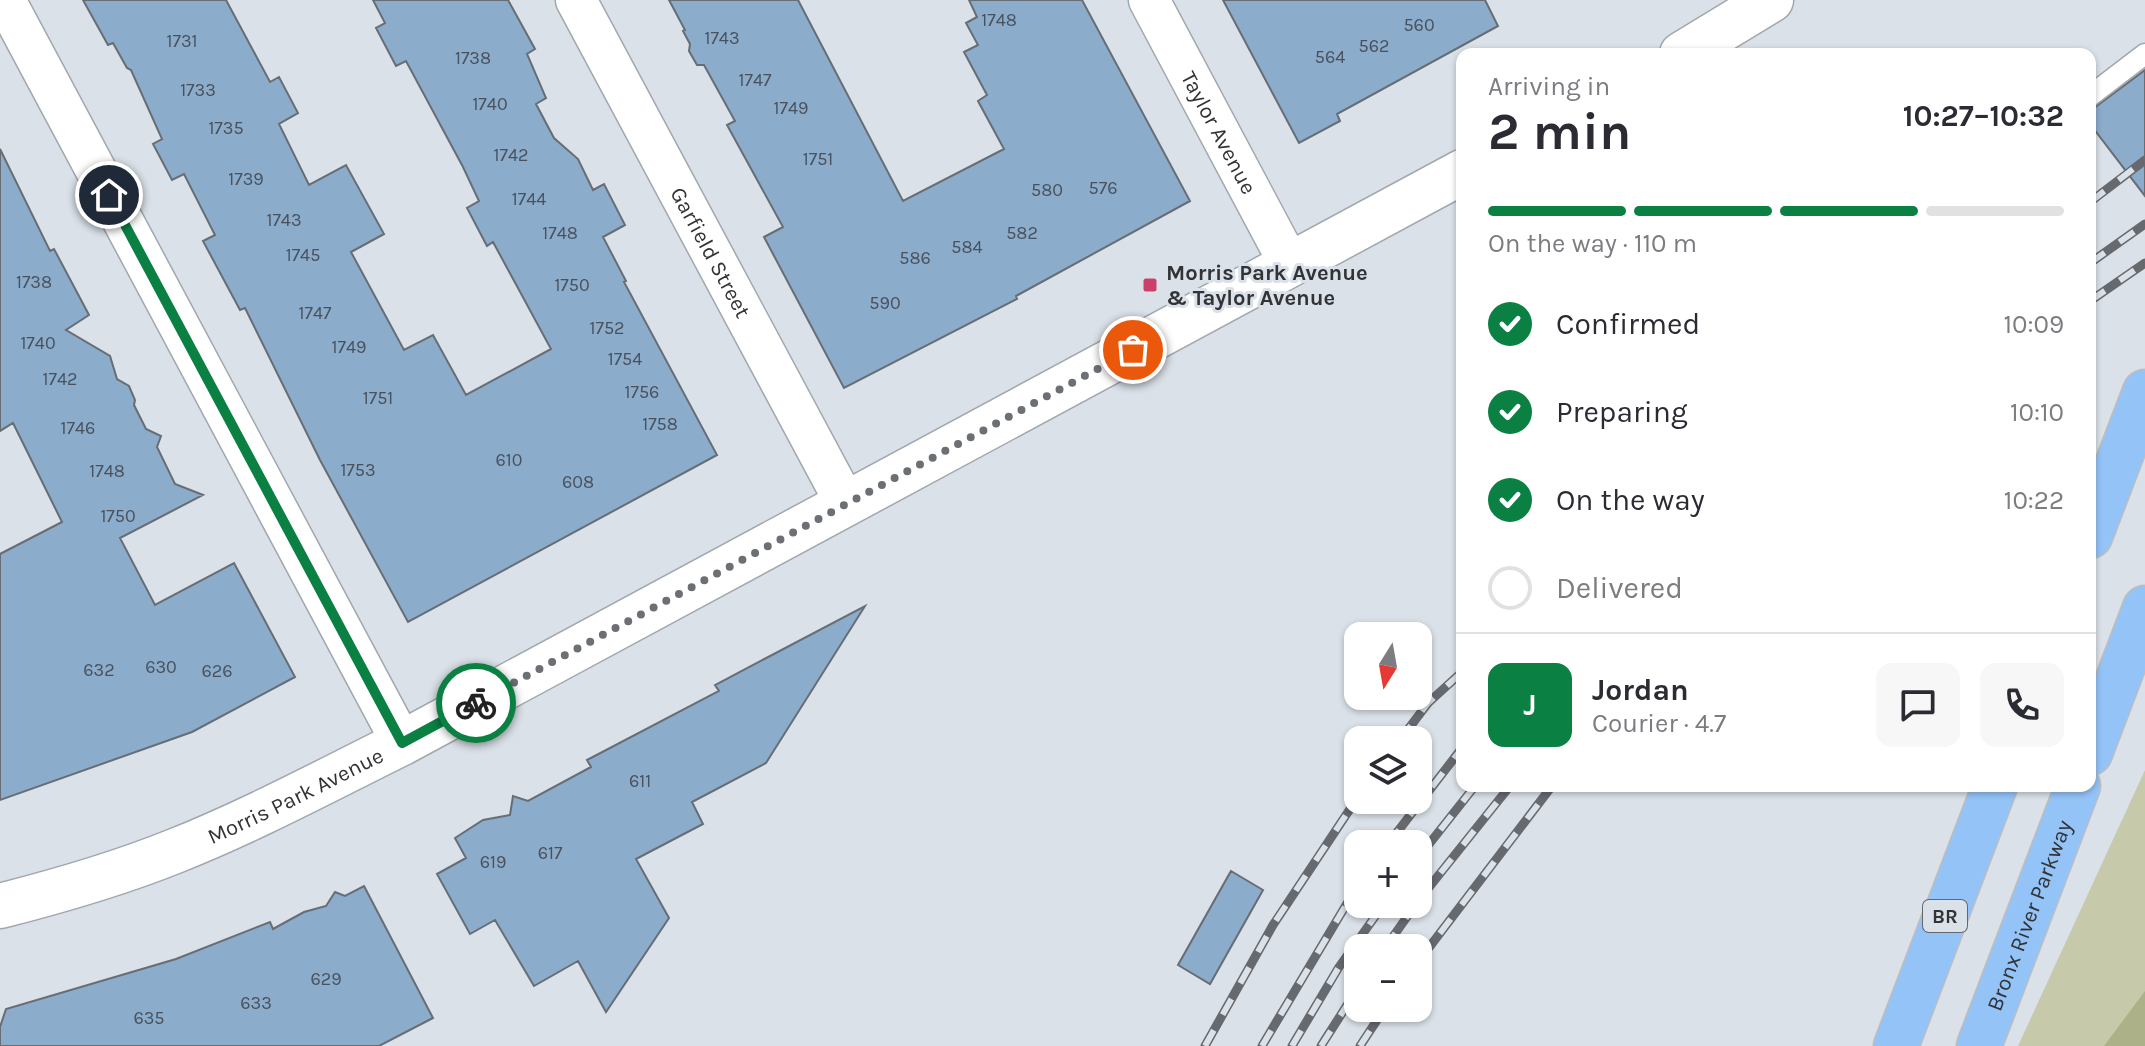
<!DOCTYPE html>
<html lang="en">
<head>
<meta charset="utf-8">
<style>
  :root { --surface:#fff; --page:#f7f7f7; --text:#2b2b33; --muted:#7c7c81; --line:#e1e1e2; --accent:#0b8043 }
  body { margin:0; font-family:Karla,sans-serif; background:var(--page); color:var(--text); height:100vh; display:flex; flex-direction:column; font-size:30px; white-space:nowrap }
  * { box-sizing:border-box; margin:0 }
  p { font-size:26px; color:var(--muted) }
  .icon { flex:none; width:44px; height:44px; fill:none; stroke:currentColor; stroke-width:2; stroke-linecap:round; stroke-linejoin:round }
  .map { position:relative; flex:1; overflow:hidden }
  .sheet { position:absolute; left:1456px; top:48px; width:640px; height:744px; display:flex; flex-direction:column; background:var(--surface); border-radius:16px; box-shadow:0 2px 6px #0004 }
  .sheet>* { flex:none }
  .needle { width:52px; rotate:191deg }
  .fabs { position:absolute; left:1344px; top:622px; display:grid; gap:16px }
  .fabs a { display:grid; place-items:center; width:88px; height:88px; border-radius:16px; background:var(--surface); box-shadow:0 2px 6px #0004; font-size:40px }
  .pin { position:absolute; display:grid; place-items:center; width:68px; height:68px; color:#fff; margin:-34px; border:4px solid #fff; border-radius:50%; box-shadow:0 2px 8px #0007 }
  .courier { position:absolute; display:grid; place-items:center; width:80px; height:80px; margin:-40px; border:6px solid #0b8043; border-radius:50%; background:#fff; color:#222; box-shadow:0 2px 10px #0007 }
  .headline em { font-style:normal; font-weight:700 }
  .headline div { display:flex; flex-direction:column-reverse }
  .headline { display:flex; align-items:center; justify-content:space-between; height:136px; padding:0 32px }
  h1 { font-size:52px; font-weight:700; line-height:60px }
  .bar { display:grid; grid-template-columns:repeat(4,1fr); gap:12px 8px; align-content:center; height:96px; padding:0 32px }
  .bar i { height:10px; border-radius:6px; background:var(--line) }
  .bar .active { background:var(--accent) }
  .bar p { grid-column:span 4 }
  .line { display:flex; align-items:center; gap:20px; padding:0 32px; border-top:2px solid var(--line) }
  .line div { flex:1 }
  .round { display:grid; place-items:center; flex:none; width:84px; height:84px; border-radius:16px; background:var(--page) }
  ol { padding:0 32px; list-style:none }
  li { display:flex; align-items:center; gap:24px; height:88px }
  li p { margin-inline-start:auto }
  li .icon { padding:8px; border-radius:50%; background:var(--accent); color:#fff; stroke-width:4 }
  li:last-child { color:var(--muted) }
  li i { width:44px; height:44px; border:4px solid var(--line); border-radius:50% }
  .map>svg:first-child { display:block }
</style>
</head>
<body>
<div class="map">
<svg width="2145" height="1046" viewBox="0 0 2145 1046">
  <rect width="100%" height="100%" fill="#dae1e8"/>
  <path fill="#c6caab" d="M2145,770V1046H2018Z"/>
  <path fill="#adb187" d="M2145,991V1046H2104Z"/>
  <path fill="#8caccc" stroke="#676d74" stroke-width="2" d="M83,0H226L270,82L279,77L298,113L279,124L309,185L346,165L384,234L351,252L404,350L433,335L466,395L551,349L493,242L487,246L467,208L479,201L463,167L406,61L396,66L376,28L385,23L373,0H508L535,49L527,54L546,98L536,104L554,138L578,159L593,190L604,184L625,225L603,237L626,281L624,282L717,455L408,622L320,460L245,308L240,310L203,241L215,235L184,174L172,180L153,144L162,139L131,70L127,68L113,43L108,45Z
    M669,0H798L903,201L1004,149L978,101L987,95L964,52L978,45L966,23L977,17L969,0H1082L1190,201L1016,296L1017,299L844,388L764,237L783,227L727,125L735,121L704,65H697L689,51L690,44L683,31L685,30Z
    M1223,0H1485L1498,26L1337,114L1340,121L1299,143Z
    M2145,70V196L2090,124V111Z
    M0,149L50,251L54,249L89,315L66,330L110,356L117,379L129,386L135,400L134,405L146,429L161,436L157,447L175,484L203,495L120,538L155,605L234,563L295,677L192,732L0,800V554L62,522L13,423L0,431Z
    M865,606L766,763L692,802L703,824L636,859L669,918L606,1012L578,961L534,986L495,920L470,934L437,874L466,858L455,838L483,820L510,815L513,796L528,801L591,767L587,760L719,691L715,685Z
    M1231,871L1263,890L1210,984L1178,965Z
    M364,886L433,1018L379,1046H0V1027L6,1009L176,959L270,922L273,929L304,912L326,906L335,892L345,896Z"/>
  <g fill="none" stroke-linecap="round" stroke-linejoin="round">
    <defs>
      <path id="service" d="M2090,96L2145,54"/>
      <g id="minor">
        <path d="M5,0L402,743"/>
        <path id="s1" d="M576,0L846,504"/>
        <path id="s2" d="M1149,0L1290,265"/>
      </g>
      <g id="secondary">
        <path d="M1682,54L1771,0"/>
        <path id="s3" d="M0,906C59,891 118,874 175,851C253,820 327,780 402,743L1462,172"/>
      </g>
      <g id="motorway">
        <path d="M2090,536L2145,392"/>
        <path d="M2090,753L2145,608"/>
        <path d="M1896,1046L1995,786"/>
        <path id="s4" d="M1979,1046L2078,786"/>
      </g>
    </defs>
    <use href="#service" stroke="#a1a7ae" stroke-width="23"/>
    <use href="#minor" stroke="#a1a7ae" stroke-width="43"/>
    <use href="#secondary" stroke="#a1a7ae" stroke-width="47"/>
    <use href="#motorway" stroke="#bdbebf" stroke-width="47"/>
    <use href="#service" stroke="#fff" stroke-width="20"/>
    <use href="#minor" stroke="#fff" stroke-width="40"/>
    <use href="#secondary" stroke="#fff" stroke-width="44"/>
    <use href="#motorway" stroke="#94c3f7" stroke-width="44"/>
    <defs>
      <path id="rail" d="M2090,202L2145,160
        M2090,263L2145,224
        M2090,301L2145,263
        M1400,740L1428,703L1462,672
        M1388,844L1462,748
        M1418,858L1475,786
        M1418,901L1510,786
        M1385,948L1416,904
        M1418,962L1552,786
        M1205,1046L1273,925L1358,797
        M1262,1046L1358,885
        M1292,1046L1339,967L1384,904
        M1321,1046L1358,988
        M1360,1046L1385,1008"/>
    </defs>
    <use href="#rail" stroke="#66696e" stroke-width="9"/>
    <use href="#rail" stroke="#dae1e8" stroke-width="6" stroke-dasharray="18" stroke-linecap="butt"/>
  </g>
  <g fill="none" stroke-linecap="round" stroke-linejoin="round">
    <path stroke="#6c7074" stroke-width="8" stroke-dasharray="0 14.4" d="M476,703L1133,350"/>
    <path stroke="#0b8043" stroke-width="10" d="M109,195L402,743L476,703"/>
  </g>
  <rect fill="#cc3f6b" stroke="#dae1e8" stroke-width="3" x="1142" y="277" width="16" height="16" rx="4"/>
  <g text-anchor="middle" stroke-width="6" stroke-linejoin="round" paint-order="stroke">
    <g font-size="18" fill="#48515c">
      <text x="999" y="26">1748</text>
      <text x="1419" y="31">560</text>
      <text x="722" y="44">1743</text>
      <text x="182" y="47">1731</text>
      <text x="1374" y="52">562</text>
      <text x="1330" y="63">564</text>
      <text x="473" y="64">1738</text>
      <text x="755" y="86">1747</text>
      <text x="198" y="96">1733</text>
      <text x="490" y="110">1740</text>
      <text x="791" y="114">1749</text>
      <text x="226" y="134">1735</text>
      <text x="511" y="161">1742</text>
      <text x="818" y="165">1751</text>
      <text x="246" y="185">1739</text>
      <text x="1103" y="194">576</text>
      <text x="1047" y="196">580</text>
      <text x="529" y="205">1744</text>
      <text x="284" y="226">1743</text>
      <text x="560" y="239">1748</text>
      <text x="1022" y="239">582</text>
      <text x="967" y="253">584</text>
      <text x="303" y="261">1745</text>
      <text x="915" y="264">586</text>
      <text x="34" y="288">1738</text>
      <text x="572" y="291">1750</text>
      <text x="885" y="309">590</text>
      <text x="315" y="319">1747</text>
      <text x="607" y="334">1752</text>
      <text x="38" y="349">1740</text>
      <text x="349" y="353">1749</text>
      <text x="625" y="365">1754</text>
      <text x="60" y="385">1742</text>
      <text x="642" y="398">1756</text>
      <text x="378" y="404">1751</text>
      <text x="660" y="430">1758</text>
      <text x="78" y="434">1746</text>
      <text x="509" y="466">610</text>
      <text x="358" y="476">1753</text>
      <text x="107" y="477">1748</text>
      <text x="578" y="488">608</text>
      <text x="118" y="522">1750</text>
      <text x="161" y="673">630</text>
      <text x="99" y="676">632</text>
      <text x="217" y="677">626</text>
      <text x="640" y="787">611</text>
      <text x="550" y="859">617</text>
      <text x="493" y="868">619</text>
      <text x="326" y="985">629</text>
      <text x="256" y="1009">633</text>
      <text x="149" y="1024">635</text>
    </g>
    <rect fill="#dae1e8" stroke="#64676b" stroke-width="2" x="1923" y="900" width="44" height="32" rx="6"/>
    <g font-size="20" font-weight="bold" fill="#313336">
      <text x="1945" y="923">BR</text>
    </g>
    <g font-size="22" fill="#313336" stroke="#dae1e8">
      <text dy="8" stroke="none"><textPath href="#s2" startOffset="150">Taylor Avenue</textPath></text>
      <text dy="8" stroke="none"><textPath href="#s1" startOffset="286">Garfield Street</textPath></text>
      <text dy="8" stroke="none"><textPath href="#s3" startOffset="316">Morris Park Avenue</textPath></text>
      <text dy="8" stroke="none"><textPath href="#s4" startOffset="140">Bronx River Parkway</textPath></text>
    </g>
    <g font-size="22" font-weight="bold" fill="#313336" stroke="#dae1e8" text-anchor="start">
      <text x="1166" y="280">Morris Park Avenue<tspan x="1166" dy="25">&amp; Taylor Avenue</tspan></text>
    </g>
  </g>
</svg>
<div class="fabs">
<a><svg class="needle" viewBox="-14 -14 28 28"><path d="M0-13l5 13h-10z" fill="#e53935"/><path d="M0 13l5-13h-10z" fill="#7c7c81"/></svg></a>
<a><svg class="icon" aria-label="layers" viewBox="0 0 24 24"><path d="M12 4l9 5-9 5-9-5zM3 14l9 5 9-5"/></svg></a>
<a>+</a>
<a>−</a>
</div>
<div class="pin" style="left:1133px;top:350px;background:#ea580c"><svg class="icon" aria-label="bag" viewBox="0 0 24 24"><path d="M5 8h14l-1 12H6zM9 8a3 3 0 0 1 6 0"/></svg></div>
<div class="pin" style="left:109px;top:195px;background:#1f2937"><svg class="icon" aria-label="home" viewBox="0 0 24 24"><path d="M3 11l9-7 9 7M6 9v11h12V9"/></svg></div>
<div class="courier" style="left:476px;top:703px"><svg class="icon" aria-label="bike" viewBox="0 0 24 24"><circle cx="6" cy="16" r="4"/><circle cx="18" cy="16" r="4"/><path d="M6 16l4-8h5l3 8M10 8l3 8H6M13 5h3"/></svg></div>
<section class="sheet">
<div class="headline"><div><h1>2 min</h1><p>Arriving in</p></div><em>10:27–10:32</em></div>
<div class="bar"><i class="active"></i><i class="active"></i><i class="active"></i><i></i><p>On the way · 110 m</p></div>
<ol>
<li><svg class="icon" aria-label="check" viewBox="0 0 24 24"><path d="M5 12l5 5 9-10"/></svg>Confirmed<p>10:09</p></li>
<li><svg class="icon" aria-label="check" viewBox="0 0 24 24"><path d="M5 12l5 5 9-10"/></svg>Preparing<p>10:10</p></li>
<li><svg class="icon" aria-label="check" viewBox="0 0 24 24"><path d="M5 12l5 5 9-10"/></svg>On the way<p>10:22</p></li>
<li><i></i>Delivered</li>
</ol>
<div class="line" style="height:144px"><b class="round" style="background:var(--accent);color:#fff">J</b><div><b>Jordan</b><p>Courier · 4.7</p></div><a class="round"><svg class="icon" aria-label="chat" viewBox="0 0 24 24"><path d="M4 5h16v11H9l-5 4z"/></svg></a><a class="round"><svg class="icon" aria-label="phone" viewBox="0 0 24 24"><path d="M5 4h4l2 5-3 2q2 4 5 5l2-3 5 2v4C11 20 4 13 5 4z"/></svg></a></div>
</section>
</div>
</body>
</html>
